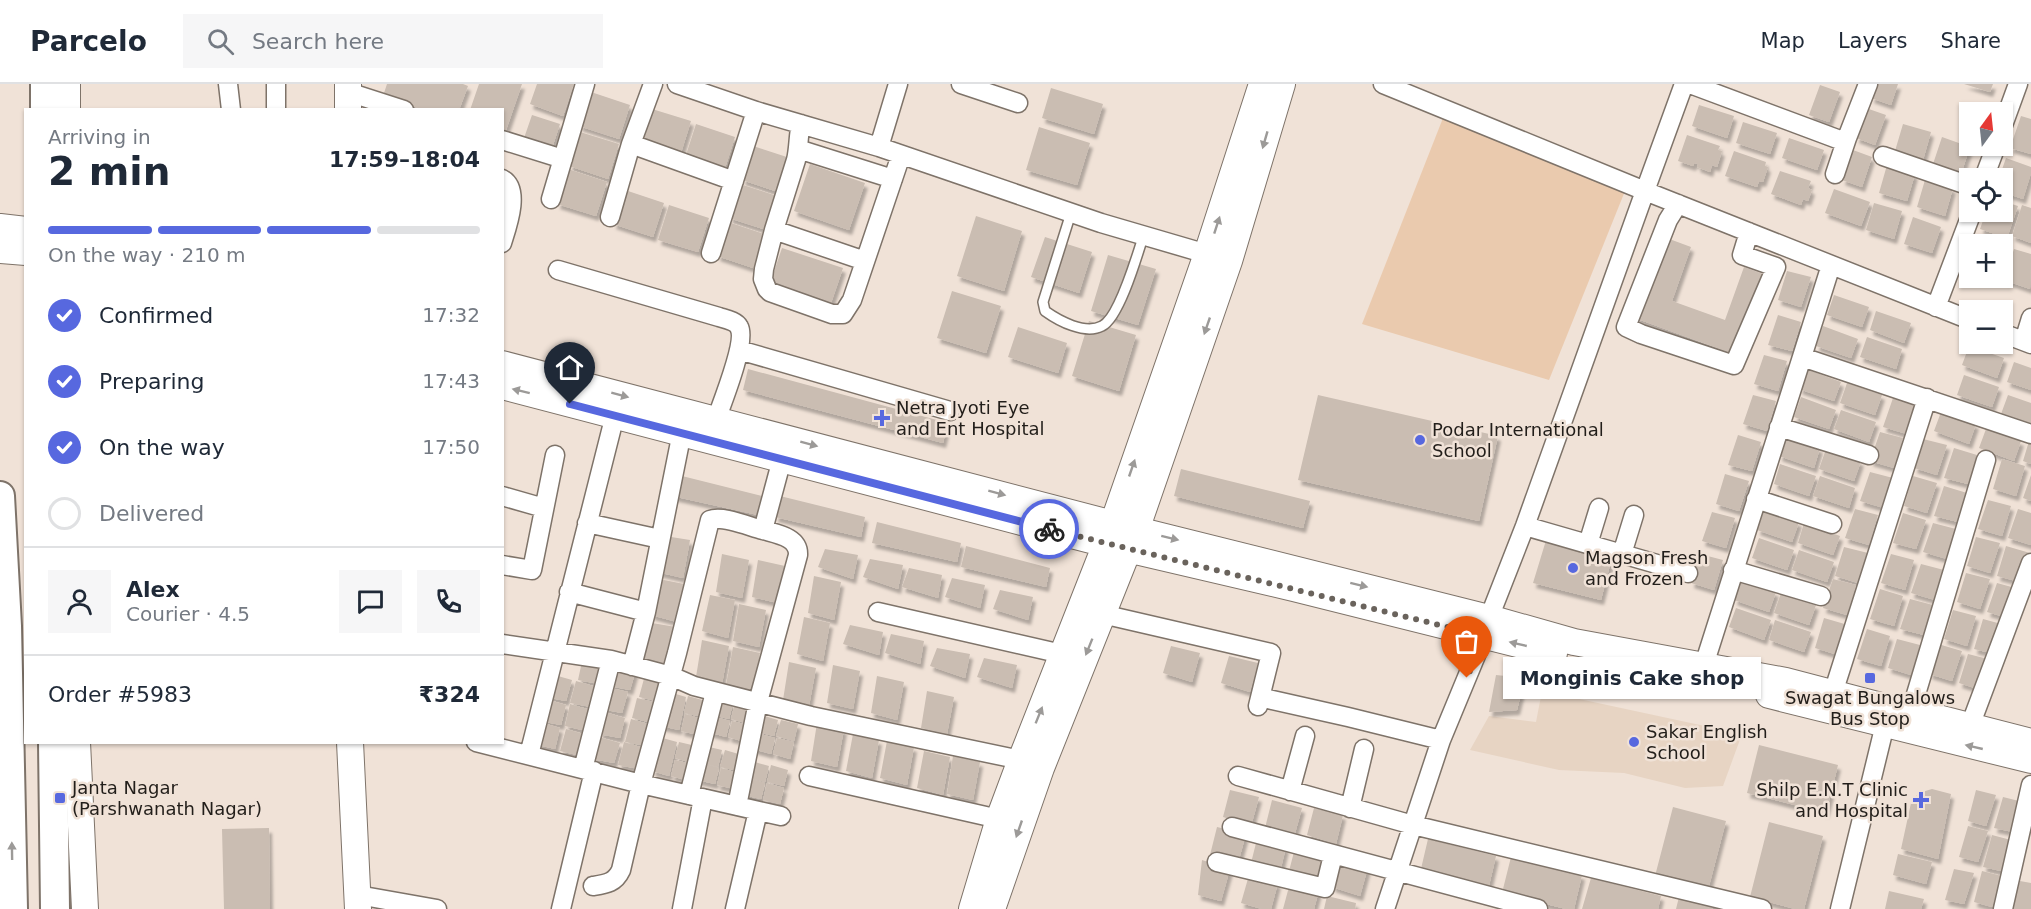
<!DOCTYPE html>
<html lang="en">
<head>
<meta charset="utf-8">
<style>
  :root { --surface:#fff; --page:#f6f6f7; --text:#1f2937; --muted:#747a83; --line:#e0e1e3; --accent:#5768df }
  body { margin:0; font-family:"DejaVu Sans",sans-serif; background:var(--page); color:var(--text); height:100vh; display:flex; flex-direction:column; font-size:22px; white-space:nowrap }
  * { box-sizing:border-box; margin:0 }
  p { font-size:20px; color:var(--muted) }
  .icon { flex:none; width:33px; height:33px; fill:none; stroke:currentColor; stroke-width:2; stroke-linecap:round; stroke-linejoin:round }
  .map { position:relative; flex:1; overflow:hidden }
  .drawer { position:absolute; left:24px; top:24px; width:480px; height:636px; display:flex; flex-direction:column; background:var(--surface); border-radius:0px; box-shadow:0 2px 4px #0004 }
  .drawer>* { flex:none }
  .needle { width:39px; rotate:15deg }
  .tools { position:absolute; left:1959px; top:18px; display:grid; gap:12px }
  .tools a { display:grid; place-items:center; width:54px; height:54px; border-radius:0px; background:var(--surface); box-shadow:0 2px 4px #0004; font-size:30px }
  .pin { position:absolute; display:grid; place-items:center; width:51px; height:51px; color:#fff; margin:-62px -26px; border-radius:50% 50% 50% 0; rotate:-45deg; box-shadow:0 0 6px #0007 }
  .pin .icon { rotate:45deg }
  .courier { position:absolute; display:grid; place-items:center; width:60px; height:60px; margin:-30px; border:4px solid #5768df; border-radius:50%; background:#fff; color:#222; box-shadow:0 2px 8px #0007 }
  .bubble { position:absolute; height:42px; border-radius:0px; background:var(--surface); box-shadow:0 2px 4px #0004; font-size:20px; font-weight:700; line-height:42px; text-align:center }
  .headline em { font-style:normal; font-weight:700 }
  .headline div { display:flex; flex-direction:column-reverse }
  .headline { display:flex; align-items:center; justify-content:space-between; height:102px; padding:0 24px }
  h1 { font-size:39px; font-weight:700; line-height:45px }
  .bar { display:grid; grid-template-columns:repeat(4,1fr); gap:9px 6px; align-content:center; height:72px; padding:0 24px }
  .bar i { height:8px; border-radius:4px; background:var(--line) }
  .bar .on { background:var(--accent) }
  .bar p { grid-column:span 4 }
  .line { display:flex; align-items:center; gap:15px; padding:0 24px; border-top:2px solid var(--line) }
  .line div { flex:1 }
  .round { display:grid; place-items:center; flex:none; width:63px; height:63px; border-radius:0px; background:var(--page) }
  ol { padding:0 24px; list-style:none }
  li { display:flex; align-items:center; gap:18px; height:66px }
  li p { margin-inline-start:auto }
  li .icon { padding:6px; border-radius:50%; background:var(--accent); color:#fff; stroke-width:4 }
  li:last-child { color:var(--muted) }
  li i { width:33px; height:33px; border:3px solid var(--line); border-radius:50% }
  header { display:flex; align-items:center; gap:36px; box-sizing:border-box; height:84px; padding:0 30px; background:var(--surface); border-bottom:2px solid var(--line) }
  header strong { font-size:28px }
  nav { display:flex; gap:33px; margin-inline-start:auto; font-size:21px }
  .search { width:420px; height:54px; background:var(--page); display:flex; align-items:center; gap:15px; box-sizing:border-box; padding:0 21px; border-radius:0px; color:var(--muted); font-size:22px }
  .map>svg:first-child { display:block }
</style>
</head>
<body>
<header>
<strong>Parcelo</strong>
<div class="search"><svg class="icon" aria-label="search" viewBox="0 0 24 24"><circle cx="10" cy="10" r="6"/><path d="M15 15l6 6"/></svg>Search here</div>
<nav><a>Map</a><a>Layers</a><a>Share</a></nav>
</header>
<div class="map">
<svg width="2031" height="825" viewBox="0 0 2031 825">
  <defs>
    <filter id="shadow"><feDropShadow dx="3" dy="5" stdDeviation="1.5" flood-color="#0004"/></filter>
  </defs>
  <rect width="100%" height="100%" fill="#f0e2d7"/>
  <path fill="#e7d4c3" d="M1542,607L1742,650L1723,702L1685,704L1624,689L1559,686L1470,666L1489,632L1536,638Z"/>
  <path fill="#eacaae" d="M1443,34L1625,107L1549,296L1362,240Z"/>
  <path fill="#cabdb2" filter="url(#shadow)" d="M387,0H463L468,2L459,26H424L383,12Z
    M479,0H522L504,52H502V26H470Z
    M537,0H574L563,32L530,20Z
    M1876,0H1898L1891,21L1871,14Z
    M1964,0H1993L1990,8Z
    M1820,1L1840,8L1829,38L1809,31Z
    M1051,4L1103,20L1094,50L1042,34Z
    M591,8L630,21L619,55L579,42Z
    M1699,21L1734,32L1727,54L1692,42Z
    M1866,24L1886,31L1875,61L1856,54Z
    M652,25L691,37L680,72L641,59Z
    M532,31L560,40L551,67L523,57Z
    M2021,32L2031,35V70L2010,64Z
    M1743,38L1777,49L1770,70L1736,59Z
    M696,40L735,53L724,87L685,74Z
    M1903,40L1931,48L1923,76L1895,67Z
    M1039,43L1090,59L1077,101L1026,86Z
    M580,48L619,60L608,95L569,82Z
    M1687,51L1720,62L1718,66L1722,67L1717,83L1712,81L1710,88L1697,83L1698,80L1694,79L1693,82L1678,77Z
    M1942,53L1970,63L1961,90L1933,80Z
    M1789,54L1824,66L1817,86L1782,74Z
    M753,62L793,75L781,109L742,96Z
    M1853,66L1872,73L1862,103L1842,96Z
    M1734,67L1766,78L1765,82L1768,83L1763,98L1759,97L1757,103L1725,92Z
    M2006,74L2031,83V89L2023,115L2002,108V94H1999Z
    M810,80L865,99L849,146L794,127Z
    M1887,81L1915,90L1907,117L1879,109Z
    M568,85L607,98L596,132L557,120Z
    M1780,87L1811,97L1808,104L1812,106L1808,117L1803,115L1801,121L1771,110Z
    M1925,96L1953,104L1945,132L1917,123Z
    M740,100L780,113L769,147L729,134Z
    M1834,105L1870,118L1861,142L1825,129Z
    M625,106L664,119L653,153L613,140Z
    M2002,117L2018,122L2007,154L1980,145L1986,128H2002Z
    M1874,119L1902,127L1894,155L1866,146Z
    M669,121L709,134L698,168L658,156Z
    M2022,121L2031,124V159L2012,152Z
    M976,132L1022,147L1004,207L957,192Z
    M1913,133L1941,143L1932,169L1904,160Z
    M728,138L767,151L756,185L717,172Z
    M1045,153L1092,168L1079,209L1031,193Z
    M1664,153L1691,163L1672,217L1725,236L1744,183L1763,190L1734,270L1635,234Z
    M782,164L843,184L829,225L768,205Z
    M2014,165L2031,170L2030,205L2004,196Z
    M1108,171L1156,185L1138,241L1091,227Z
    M1787,187L1811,193L1801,223L1778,216Z
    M952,207L1001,222L986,269L937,254Z
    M1834,211L1869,223L1862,243L1827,231Z
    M1876,227L1911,239L1904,259L1870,246Z
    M1778,231L1801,238L1792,267L1768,261Z
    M1089,237L1136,251L1119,307L1072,292Z
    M1823,242L1858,255L1851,274L1816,262Z
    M1018,243L1067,259L1058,289L1008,273Z
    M1867,253L1902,265L1896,285L1860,273Z
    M1969,262L2004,274L1997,294L1962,281Z
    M1764,271L1787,277L1778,307L1754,300Z
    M2014,278L2031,284V306L2007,298Z
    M748,285L948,339L943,359L743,306Z
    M1806,285L1841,298L1834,317L1799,305Z
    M1964,291L1999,303L1992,323L1957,311Z
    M1847,299L1882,311L1875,331L1840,319Z
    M1318,311L1498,352L1479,437L1298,396Z
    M1753,311L1776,317L1767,347L1743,340Z
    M2008,311L2031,319V341L2001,330Z
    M1801,313L1836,326L1829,345L1794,333Z
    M1893,314L1916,320L1907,350L1883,343Z
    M1841,326L1876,338L1869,358L1834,345Z
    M1941,328L1976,340L1969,360L1934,347Z
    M1986,345L2021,357L2014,377L1979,364Z
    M1880,348L1903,354L1894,384L1870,377Z
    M1738,351L1761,358L1752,387L1728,381Z
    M1785,352L1820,364L1814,384L1779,372Z
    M1923,355L1947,361L1937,391L1914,384Z
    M2029,357H2031V380L2023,377Z
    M1954,364L1977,371L1968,400L1944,394Z
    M1826,365L1861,377L1854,397L1819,385Z
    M2002,375L2025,382L2016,412L1993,405Z
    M1780,380L1816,392L1809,412L1774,400Z
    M1181,385L1310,417L1303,444L1174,412Z
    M1870,388L1893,394L1884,424L1860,417Z
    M1725,390L1749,397L1739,427L1716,420Z
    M678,391L762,412L758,431L672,412Z
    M2031,391V417L2023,414Z
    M1820,392L1855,404L1849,424L1813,412Z
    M1913,392L1937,399L1927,429L1904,422Z
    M1944,402L1967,409L1958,438L1934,432Z
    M780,412L865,433L861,453L775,433Z
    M1988,416L2011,422L2002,452L1978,445Z
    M1855,425L1878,431L1869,461L1845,454Z
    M2018,425L2031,429V461L2008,454Z
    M1764,426L1799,438L1792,458L1757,446Z
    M1712,428L1735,434L1726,464L1702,457Z
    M1903,429L1926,436L1916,465L1893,459Z
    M877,438L961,459L957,478L872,459Z
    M1804,439L1840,452L1833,471L1798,459Z
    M1933,439L1956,445L1947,475L1923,468Z
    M665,452L690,456L683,494L657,488Z
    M1547,453L1612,473L1601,516L1533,499Z
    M1976,453L2000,459L1990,489L1967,482Z
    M1759,454L1794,466L1787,486L1752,474Z
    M966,462L1050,484L1046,503L961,483Z
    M2006,462L2030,469L2020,498L1997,492Z
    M1844,463L1868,469L1858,499L1835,492Z
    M825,465L858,471L853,495L818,483Z
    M1799,466L1834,478L1827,498L1792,486Z
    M722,470L749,476L742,514L716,508Z
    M1700,470L1723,476L1714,506L1691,499Z
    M1891,470L1914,476L1905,506L1881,499Z
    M870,475L903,481L898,505L863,493Z
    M758,476L785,482L778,519L752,513Z
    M1921,480L1944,486L1935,516L1911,509Z
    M909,484L942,491L938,514L902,503Z
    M1966,489L1990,495L1980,525L1957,518Z
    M814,492L841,498L834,536L808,529Z
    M952,494L985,501L980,524L945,513Z
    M659,495L684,500L677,538L651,531Z
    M1833,495L1856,501L1847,531L1823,524Z
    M1741,496L1776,508L1769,528L1734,516Z
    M1997,499L2019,505L2008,534L1987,528Z
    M1880,505L1903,512L1894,542L1870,535Z
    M1000,506L1033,513L1028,536L993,525Z
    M1781,509L1816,521L1809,541L1774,529Z
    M710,511L735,516L728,554L702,547Z
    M1910,515L1933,521L1924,551L1900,545Z
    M739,520L766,526L759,563L733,557Z
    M1736,524L1771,536L1764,556L1729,543Z
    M1953,526L1976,532L1967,562L1944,555Z
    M804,533L830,539L823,577L797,570Z
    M1824,534L1848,541L1838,571L1815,564Z
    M1983,535L2005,541L1994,570L1974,565Z
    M1775,536L1811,548L1804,568L1769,556Z
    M652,539L676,543L669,581L643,575Z
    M850,541L883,548L879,571L843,560Z
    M1867,545L1890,552L1881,582L1857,575Z
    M891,550L924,557L920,580L885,569Z
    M1897,555L1920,561L1911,591L1888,584Z
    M702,556L729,562L722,600L696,593Z
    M1938,560L1962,567L1952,597L1929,590Z
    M1171,562L1200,569L1192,598L1163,589Z
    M733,563L760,569L753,607L726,601Z
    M937,564L970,570L965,594L930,582Z
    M1968,570L1992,576L1981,606L1959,599Z
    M1229,572L1258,579L1250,608L1221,599Z
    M583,573L604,579L599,600L578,596Z
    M984,574L1017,581L1012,604L977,593Z
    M789,578L816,584L809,622L783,616Z
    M615,580L636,586L630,606L609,602Z
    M833,581L860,587L853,625L827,619Z
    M551,590L572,596L566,617L545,613Z
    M645,591L665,597L660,618L639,613Z
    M1496,591L1525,594L1517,626L1489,628Z
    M877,592L904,598L897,636L871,629Z
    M576,597L597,603L591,623L570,619Z
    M607,603L628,608L622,629L601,625Z
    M927,607L954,613L947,650L921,644Z
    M669,608L686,613L679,646L661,642Z
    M688,612L706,617L702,633L684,629Z
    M637,614L658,619L652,639L632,634Z
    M716,614L733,619L729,635L712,631Z
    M546,615L566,621L561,641L540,637Z
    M735,619L753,623L749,640L731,635Z
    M570,620L591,626L586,647L565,642Z
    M605,628L625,634L620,654L599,650Z
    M685,630L702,635L698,651L681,647Z
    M761,631L778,636L774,652L757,648Z
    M712,632L730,637L726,653L708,648Z
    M631,635L652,641L646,662L625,658Z
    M781,636L798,640L794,657L776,652Z
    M732,637L749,641L745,658L728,653Z
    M540,638L560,644L555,665L534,660Z
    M817,639L844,645L837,683L811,677Z
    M566,645L587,651L581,672L560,667Z
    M757,649L775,654L771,670L753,665Z
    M853,650L879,656L872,694L846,687Z
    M599,653L620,659L614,679L593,675Z
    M659,653L677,658L669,692L652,687Z
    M777,654L794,658L790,675L773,670Z
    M887,657L914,663L907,701L880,694Z
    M624,658L644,664L639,685L618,681Z
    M679,658L696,662L692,679L675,674Z
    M1759,661L1838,681L1826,729L1747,709Z
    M705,662L722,666L718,683L701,678Z
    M725,666L742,671L738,687L720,683Z
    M924,667L950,673L943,711L917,704Z
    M953,672L980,678L973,716L947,710Z
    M675,676L692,680L689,697L671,692Z
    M751,677L769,682L765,698L747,693Z
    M702,679L719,684L715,700L697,696Z
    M771,681L788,686L784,702L767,698Z
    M721,684L738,689L734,705L717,701Z
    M748,694L765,699L761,715L743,711Z
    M767,699L784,704L780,720L763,716Z
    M1932,705L1951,710L1938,775L1901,765L1911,719L1916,712L1922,708Z
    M1230,706L1259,713L1251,742L1223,733Z
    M1976,706L1996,711L1986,742L1968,737Z
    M2003,713L2023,718L2013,748L1994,744Z
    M1272,716L1302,724L1294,753L1265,744Z
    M1673,723L1726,737L1708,806L1655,792Z
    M1314,724L1343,731L1336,760L1307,751Z
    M1769,738L1823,752L1804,825H1795L1750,813Z
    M1968,742L1988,747L1978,778L1959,773Z
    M1217,743L1246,750L1238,779L1210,771Z
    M269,744L270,825H224L222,745Z
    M1992,751L2011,756L2001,787L1983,783Z
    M1257,755L1286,763L1279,792L1250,783Z
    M1428,755L1496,772L1488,806L1420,789Z
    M1295,764L1325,771L1317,800L1288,791Z
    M1898,770L1932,778L1926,800L1893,791Z
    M1511,773L1582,791L1574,825H1566L1502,809Z
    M1202,776L1230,785L1221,817L1198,811Z
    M1339,776L1368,783L1360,812L1332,803Z
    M1954,785L1974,789L1964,820L1945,816Z
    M1982,787L2002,792L1992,823L1974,818Z
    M1249,791L1278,799L1271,825H1262L1241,819Z
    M1591,794L1661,812L1658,825H1582Z
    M2020,797L2031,799V825H2012Z
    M1290,799L1319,806L1314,825H1283Z
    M1889,807L1924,815L1921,825H1885Z
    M1680,809L1715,817L1712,825H1676Z
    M1327,812L1356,819L1355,825H1324Z"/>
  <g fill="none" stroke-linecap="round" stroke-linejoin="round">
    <defs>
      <path id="lane" d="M1071,129L1043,218L1045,227C1059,237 1085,251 1102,242C1119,234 1137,172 1143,153"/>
      <path id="street" d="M228,0L231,26
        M276,0V26
        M677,0L756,27L879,63L1101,139L1207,170
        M961,0L1018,19
        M1383,0L1645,107L1525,442L1489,534L1484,552L1441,656L1385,825
        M1684,0L1645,107L1970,236
        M1690,0L1840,56L1847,54L1868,0
        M348,8L404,26
        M801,40C798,52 799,64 796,76L774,146L764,185L763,195L767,205L770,208L832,230H843L852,216L901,71
        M2002,44L2018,0
        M502,56L563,75
        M631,60L734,97
        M879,63L898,0
        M798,65L893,95
        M1883,72L1970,102
        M1835,90L1847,54
        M1984,94L1996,62
        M502,95C521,105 507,143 502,159
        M551,115L585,0
        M1678,120L1668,136L1626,243L1641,250L1734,281L1776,183L1742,171L1749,148
        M610,133L631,60L653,0
        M774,146L865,177
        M711,169L756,27
        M1831,181L1802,273L2031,350
        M558,186L719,233C725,235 736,237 739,243C747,257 722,319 716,336
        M1936,223L1972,128
        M2002,249L2031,260
        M2024,257L2031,234
        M739,266L950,327
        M1779,343L1869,371
        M502,412L544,424
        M1756,415L1832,440
        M587,439L660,455
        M1525,442L1688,489
        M1588,460L1599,424
        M1622,470L1634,431
        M502,481L532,486L555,371
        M1733,486L1821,512
        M569,508L646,528
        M878,528L1062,570
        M1102,530L1271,569L1258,622
        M502,560L611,576L671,592L694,602L811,632L1021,676
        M1704,581L1802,273
        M632,582L646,528L682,348
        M1833,609L1927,314
        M1268,615L1348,633L1441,656
        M1911,627L1986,376
        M1970,642L2031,479
        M476,658L641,700L781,732
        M529,671L615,331
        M583,685L611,576
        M809,692L999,735
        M1238,692L1413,741L1762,825
        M1290,707L1305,652
        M689,711L715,608
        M737,722L758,618L798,471C799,453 777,450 763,446
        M1350,724L1364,665
        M1232,743L1538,825
        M1217,778L1325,804L1333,771
        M593,802C606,800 615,799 621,786L641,700L677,569L710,436C723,431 750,443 763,446L782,375
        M358,811L437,825
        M561,825L594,687
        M682,825L703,714
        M735,825L758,727
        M1840,825L1888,628
        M2003,825L2031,701"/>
      <path id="secondary" d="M348,0V26
        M67,26V0
        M0,143L26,146
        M0,166L26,168
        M502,280L1113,440L1489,534L1574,558L1786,597L1889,624L1911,627L2031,658
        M502,302L1106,460L1294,504L1554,569
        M1769,611L2031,676
        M77,658L85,825
        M350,658L358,825
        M972,825L999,735L1021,676L1106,460L1207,170L1262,0
        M992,825L1041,684L1136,446L1229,177L1282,0"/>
      <path id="primary" d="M45,0V26
        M0,412L7,542L13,825
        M53,658L55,825"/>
    </defs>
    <use href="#lane" stroke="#7e7369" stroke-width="12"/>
    <use href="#street" stroke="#7e7369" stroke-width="21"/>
    <use href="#secondary" stroke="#7e7369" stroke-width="28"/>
    <use href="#primary" stroke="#7e7369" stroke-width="32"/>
    <use href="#lane" stroke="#fff" stroke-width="9"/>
    <use href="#street" stroke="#fff" stroke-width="18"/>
    <use href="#secondary" stroke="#fff" stroke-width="26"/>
    <use href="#primary" stroke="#fff" stroke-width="28"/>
  </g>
  <defs><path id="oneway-solid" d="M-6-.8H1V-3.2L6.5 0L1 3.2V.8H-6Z" transform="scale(1.5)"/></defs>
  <g fill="#9c9a98">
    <use href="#oneway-solid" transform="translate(1265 56) rotate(106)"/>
    <use href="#oneway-solid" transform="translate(1217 141) rotate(-72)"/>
    <use href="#oneway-solid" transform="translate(1207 242) rotate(109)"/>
    <use href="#oneway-solid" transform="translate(521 307) rotate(-166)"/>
    <use href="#oneway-solid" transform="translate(620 311) rotate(15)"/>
    <use href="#oneway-solid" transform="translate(809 360) rotate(15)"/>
    <use href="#oneway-solid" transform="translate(1132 384) rotate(-71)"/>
    <use href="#oneway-solid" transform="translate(997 409) rotate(15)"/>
    <use href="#oneway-solid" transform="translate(1170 454) rotate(14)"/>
    <use href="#oneway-solid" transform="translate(1359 501) rotate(14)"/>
    <use href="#oneway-solid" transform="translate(1518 560) rotate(-167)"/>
    <use href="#oneway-solid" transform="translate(1089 563) rotate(112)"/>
    <use href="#oneway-solid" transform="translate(1039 631) rotate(-68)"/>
    <use href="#oneway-solid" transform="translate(1974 663) rotate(-167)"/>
    <use href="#oneway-solid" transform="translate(1019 745) rotate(109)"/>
    <use href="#oneway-solid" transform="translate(12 767) rotate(-91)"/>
  </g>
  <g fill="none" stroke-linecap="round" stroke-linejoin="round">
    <path stroke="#6a635c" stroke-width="6" stroke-dasharray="0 10.8" d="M1049,445L1484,552L1467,594"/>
    <path stroke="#5768df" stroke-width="8" d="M570,320L1049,445"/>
  </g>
  <g fill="#5768df" stroke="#f0e2d7" stroke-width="2">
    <path d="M879 325h6v6h6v6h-6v6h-6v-6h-6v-6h6z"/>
    <circle cx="1420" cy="356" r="6"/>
    <circle cx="1573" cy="484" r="6"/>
    <rect x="1864" y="588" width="12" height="12" rx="3"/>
    <circle cx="1634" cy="658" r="6"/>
    <rect x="54" y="708" width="12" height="12" rx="3"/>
    <path d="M1918 707h6v6h6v6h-6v6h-6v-6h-6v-6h6z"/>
  </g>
  <g text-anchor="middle" stroke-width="5" stroke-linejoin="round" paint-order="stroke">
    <g font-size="18" fill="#221e1a" stroke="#f0e2d7" text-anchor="start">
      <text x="896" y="330">Netra Jyoti Eye<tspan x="896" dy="21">and Ent Hospital</tspan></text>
      <text x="1432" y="352">Podar International<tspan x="1432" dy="21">School</tspan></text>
      <text x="1585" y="480">Magson Fresh<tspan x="1585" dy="21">and Frozen</tspan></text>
      <text x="1870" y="620" text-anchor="middle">Swagat Bungalows<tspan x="1870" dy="21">Bus Stop</tspan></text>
      <text x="1646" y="654">Sakar English<tspan x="1646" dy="21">School</tspan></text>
      <text x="72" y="710">Janta Nagar<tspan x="72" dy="21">(Parshwanath Nagar)</tspan></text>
      <text x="1908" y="712" text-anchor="end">Shilp E.N.T Clinic<tspan x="1908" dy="21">and Hospital</tspan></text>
    </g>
  </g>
</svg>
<div class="tools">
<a><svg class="needle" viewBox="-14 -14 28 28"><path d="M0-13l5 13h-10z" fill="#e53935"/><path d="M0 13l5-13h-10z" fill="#747a83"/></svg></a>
<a><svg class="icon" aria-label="locate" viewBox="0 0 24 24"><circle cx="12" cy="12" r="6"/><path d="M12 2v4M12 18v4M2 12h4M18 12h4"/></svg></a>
<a>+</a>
<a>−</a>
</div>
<div class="pin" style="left:1467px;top:594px;background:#ea580c"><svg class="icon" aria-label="bag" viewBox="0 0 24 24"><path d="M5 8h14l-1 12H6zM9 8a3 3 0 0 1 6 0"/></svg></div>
<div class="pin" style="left:570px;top:320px;background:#1f2937"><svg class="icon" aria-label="home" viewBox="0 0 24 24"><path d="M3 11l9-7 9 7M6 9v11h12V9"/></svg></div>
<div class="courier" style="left:1049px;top:445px"><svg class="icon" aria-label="bike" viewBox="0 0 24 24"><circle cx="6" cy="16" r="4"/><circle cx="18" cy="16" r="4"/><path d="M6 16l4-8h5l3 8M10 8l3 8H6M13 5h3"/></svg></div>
<div class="bubble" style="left:1503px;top:573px;width:258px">Monginis Cake shop</div>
<section class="drawer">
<div class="headline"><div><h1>2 min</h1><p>Arriving in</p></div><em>17:59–18:04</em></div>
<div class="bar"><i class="on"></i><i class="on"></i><i class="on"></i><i></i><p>On the way · 210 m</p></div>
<ol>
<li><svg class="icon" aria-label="check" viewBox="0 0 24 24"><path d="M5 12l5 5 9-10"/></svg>Confirmed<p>17:32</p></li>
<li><svg class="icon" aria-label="check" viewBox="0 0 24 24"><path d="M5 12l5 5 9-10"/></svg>Preparing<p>17:43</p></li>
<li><svg class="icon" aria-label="check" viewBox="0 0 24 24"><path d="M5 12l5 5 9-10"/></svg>On the way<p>17:50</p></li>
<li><i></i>Delivered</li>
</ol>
<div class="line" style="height:108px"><a class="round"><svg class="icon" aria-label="person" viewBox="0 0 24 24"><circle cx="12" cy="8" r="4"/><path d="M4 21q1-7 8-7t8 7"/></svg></a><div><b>Alex</b><p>Courier · 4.5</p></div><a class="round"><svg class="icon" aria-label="chat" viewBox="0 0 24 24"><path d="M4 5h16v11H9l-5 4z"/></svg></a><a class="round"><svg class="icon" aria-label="phone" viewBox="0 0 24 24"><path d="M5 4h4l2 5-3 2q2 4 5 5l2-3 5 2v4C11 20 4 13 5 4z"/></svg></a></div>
<div class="line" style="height:78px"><div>Order #5983</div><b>₹324</b></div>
</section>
</div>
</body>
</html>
